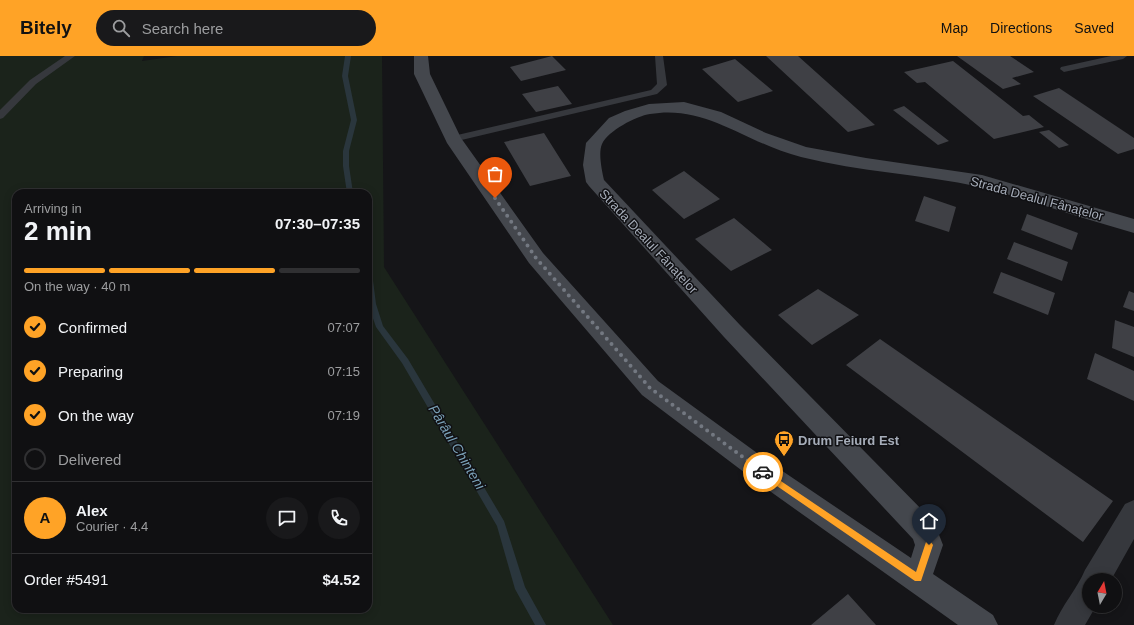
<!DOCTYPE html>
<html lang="en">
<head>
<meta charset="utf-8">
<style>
  :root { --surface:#101012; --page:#19191b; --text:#f1f3f6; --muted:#9c9d9f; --line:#303032; --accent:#ffa326 }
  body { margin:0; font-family:Helvetica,sans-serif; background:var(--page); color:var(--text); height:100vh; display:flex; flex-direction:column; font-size:15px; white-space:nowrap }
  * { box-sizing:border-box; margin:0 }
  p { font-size:13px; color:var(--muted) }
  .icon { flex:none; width:22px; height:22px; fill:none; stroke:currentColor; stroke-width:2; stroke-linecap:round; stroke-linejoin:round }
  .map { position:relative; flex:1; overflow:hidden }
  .details { position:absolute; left:12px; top:133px; width:360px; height:424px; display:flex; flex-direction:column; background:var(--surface); border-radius:12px; box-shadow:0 2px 10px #0003,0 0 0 1px var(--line) }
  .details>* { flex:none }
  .needle { width:26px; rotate:10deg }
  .buttons { position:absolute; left:1082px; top:517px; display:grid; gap:8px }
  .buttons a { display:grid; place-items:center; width:40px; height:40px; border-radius:50%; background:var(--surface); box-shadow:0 2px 10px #0003,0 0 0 1px var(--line); font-size:20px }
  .pin { position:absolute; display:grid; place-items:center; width:34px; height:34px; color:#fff; margin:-41px -17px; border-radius:50% 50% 50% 0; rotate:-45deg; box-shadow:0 0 4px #0007 }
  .pin .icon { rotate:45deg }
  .courier { position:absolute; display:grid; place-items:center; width:40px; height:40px; margin:-20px; border:3px solid #ffa326; border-radius:50%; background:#fff; color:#222; box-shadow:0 1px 5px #0007 }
  .head em { font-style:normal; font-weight:800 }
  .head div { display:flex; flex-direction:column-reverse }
  .head { display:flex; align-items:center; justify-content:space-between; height:68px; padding:0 12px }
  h1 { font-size:26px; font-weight:800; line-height:30px }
  .bar { display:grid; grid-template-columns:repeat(4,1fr); gap:6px 4px; align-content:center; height:48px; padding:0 12px }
  .bar i { height:5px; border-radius:3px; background:var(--line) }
  .bar .on { background:var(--accent) }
  .bar p { grid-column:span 4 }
  .line { display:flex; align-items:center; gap:10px; padding:0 12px; border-top:1px solid var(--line) }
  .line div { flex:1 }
  .round { display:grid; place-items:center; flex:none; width:42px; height:42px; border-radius:21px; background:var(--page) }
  ol { padding:0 12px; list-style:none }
  li { display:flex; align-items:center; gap:12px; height:44px }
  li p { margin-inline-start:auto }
  li .icon { padding:4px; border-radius:50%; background:var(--accent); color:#111; stroke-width:4 }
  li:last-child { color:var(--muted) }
  li i { width:22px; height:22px; border:2px solid var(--line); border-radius:50% }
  header { display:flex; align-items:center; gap:24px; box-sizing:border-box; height:56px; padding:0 20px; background:var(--accent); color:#111 }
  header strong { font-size:19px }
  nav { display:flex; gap:22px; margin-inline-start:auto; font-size:14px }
  .search { width:280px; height:36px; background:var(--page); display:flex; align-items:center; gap:10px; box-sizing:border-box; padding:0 14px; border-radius:22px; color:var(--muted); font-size:15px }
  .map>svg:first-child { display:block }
</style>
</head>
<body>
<header>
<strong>Bitely</strong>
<div class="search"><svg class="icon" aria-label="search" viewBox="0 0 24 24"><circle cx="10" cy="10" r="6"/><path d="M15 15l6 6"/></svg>Search here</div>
<nav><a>Map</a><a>Directions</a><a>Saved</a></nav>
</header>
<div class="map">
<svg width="1134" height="569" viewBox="0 0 1134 569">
  <rect width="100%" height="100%" fill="#151518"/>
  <path fill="#1b231b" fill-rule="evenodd" d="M0,0H144L142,5L177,0H382L384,211L613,569H0ZM16,137H368V553H16Z"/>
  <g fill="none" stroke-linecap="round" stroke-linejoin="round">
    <path fill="#2a363d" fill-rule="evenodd" d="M345,0H351L348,20L357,64L349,95V110L353,137H347L343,110V95L351,64L342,20Z
      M368,214L372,217L376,248L383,270L408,303L504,465L525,531L546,569H535L515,533L497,470L402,307L376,271L368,248Z"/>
  </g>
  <path fill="#3f4045" d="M552,0L566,14L521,25L510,11Z
    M766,0H798L875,69L848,76Z
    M957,0H1010L1034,16L1012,22L1021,28L1003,33Z
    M735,3L773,35L738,46L702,13Z
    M953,5L1023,60L1029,59L1044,71L994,83L925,26L917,27L904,16Z
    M558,30L572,48L536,56L522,38Z
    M1059,32L1134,82V93L1118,98L1033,40Z
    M904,50L949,85L938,89L893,54Z
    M1049,74L1069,89L1059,92L1039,76Z
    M544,77L571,120L530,130L504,86Z
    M684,115L720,143L684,163L652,134Z
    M924,140L956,151L949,176L915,165Z
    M1027,158L1078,177L1072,194L1021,174Z
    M734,162L772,194L731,215L695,183Z
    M1014,186L1068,206L1062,225L1007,203Z
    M1001,216L1055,237L1048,259L993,237Z
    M818,233L859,259L812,289L778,259Z
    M1129,235L1134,237V255L1123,251Z
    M1115,264L1134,271V301L1112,292Z
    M880,283L1113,445L1083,486L846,309Z
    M1095,297L1134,315V345L1087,323Z
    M848,538L876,569H811Z"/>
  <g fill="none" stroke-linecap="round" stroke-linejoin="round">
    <path fill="#36383d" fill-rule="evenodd" d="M65,0H75L36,28L3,62L0,63V54L30,24Z
      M655,0H663L667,29L657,38L453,86L448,83L453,80L651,34L657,28Z
      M1111,0H1127L1123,3L1064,16L1060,13L1061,11Z"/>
    <path fill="#36383d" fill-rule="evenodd" d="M1134,444V483L1111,524H1089V550H1096L1085,569H1054C1062,549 1077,533 1085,514L1125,448Z"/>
    <path fill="#44474d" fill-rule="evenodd" d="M414,0H428L430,18L461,82L543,197L658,325L775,410L911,502L915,489L913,483L724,281L589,130L586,126L583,109L586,87L609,62L625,55L649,48L684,46L721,56L766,77L806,91L866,102L982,119L1134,163V177C1099,167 1064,156 1030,145C1013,141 997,134 980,131C921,118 860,116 801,101C747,88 707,48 650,58C636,60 608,75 602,88C598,97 602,115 604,124L740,269L934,466L943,489L933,518L993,559L998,569H958L757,426L642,339L529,207L447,87L414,18Z"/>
  </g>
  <path fill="#ffa326" d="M763,413L916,516L926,486H931L933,489L921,525H915L761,419L760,416Z"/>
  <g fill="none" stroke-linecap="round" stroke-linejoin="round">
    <path stroke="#737881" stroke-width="4" stroke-dasharray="0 7.2" d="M495,142L536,202L650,332L763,416"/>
  </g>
  <defs>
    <symbol id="bus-pin" viewBox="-11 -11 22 30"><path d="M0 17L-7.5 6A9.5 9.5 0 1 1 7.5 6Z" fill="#ffa326" stroke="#101013"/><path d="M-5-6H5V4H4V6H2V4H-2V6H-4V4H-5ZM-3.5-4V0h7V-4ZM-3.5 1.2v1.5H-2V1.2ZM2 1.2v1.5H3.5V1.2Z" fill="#111"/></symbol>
  </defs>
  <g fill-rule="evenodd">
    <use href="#bus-pin" x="773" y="373" width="22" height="30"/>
  </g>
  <g text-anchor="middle" stroke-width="3" stroke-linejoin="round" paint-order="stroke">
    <g font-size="13" fill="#a6adb9" stroke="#101013">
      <text transform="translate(1037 142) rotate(15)" y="5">Strada Dealul Fânațelor</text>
      <text transform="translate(649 185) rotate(47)" y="5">Strada Dealul Fânațelor</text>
    </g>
    <g font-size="13" font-weight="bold" fill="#a6adb9" stroke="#101013" text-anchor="start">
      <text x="798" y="389">Drum Feiurd Est</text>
    </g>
    <g font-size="14" font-style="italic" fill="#7aa0b7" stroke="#101013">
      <text transform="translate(457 391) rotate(59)" y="5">Pârâul Chinteni</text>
    </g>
  </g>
</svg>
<div class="buttons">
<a><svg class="needle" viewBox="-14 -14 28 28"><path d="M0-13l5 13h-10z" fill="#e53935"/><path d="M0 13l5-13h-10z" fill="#9c9d9f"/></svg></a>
</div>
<div class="pin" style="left:495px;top:142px;background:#ea580c"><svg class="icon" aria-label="bag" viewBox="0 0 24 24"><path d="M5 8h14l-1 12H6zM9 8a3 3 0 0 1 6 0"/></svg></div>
<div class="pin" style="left:929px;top:489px;background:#1f2937"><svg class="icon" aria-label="home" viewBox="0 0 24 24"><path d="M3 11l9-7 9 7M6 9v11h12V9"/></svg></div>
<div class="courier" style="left:763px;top:416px"><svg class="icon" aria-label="car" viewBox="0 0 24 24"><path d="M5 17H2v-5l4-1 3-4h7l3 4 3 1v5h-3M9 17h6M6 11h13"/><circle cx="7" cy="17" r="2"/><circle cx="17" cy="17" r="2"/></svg></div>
<section class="details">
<div class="head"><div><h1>2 min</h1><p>Arriving in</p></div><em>07:30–07:35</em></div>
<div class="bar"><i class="on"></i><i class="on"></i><i class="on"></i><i></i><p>On the way · 40 m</p></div>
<ol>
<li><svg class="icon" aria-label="check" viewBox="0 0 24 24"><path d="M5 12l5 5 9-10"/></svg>Confirmed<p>07:07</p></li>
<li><svg class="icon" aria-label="check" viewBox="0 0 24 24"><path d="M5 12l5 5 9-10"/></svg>Preparing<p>07:15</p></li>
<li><svg class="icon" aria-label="check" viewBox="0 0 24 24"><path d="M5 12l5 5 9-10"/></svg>On the way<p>07:19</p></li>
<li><i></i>Delivered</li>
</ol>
<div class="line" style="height:72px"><b class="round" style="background:var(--accent);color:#111">A</b><div><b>Alex</b><p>Courier · 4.4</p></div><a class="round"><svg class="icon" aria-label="chat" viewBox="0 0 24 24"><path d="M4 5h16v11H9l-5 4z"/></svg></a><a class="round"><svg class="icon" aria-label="phone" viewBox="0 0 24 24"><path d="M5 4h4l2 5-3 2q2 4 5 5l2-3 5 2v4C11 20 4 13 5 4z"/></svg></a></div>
<div class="line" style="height:52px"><div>Order #5491</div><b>$4.52</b></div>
</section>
</div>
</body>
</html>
